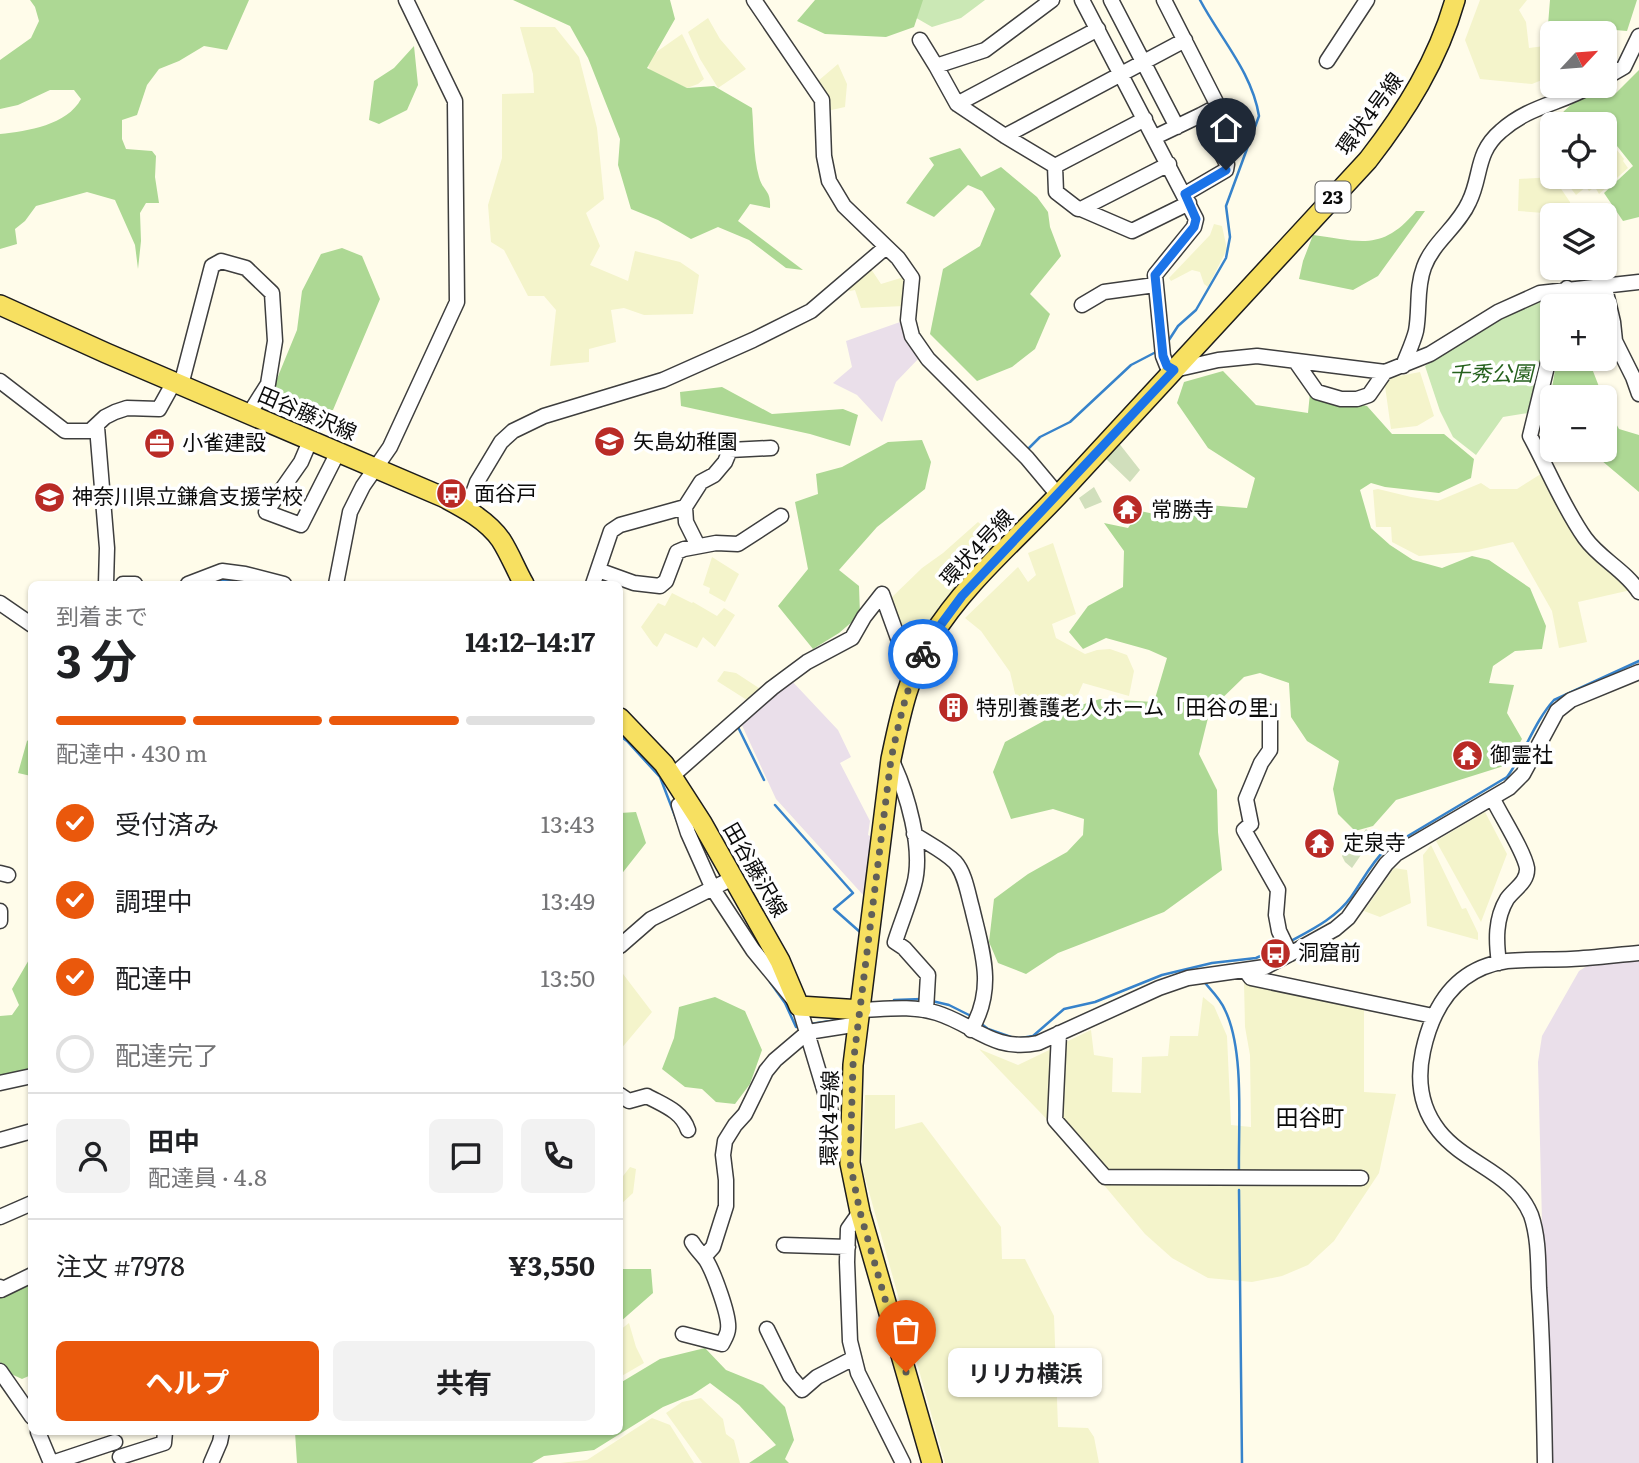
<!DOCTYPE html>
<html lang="ja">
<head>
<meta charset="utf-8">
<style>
  :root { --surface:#fff; --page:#f2f2f2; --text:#202124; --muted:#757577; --line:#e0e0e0; --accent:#ea580c }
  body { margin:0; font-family:Literata,"Noto Sans JP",serif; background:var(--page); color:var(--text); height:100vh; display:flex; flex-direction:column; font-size:26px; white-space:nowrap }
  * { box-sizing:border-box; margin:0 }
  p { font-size:23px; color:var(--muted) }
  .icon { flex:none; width:38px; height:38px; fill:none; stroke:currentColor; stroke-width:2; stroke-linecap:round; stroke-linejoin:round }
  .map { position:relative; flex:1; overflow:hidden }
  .details { position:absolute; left:28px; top:581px; width:595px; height:854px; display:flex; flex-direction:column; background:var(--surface); border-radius:10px; box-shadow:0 2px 5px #0004 }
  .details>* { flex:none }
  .needle { width:46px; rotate:64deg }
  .controls { position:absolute; left:1540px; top:21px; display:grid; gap:14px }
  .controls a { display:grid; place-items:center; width:77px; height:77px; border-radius:10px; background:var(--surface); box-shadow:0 2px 5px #0004; font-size:35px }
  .pin { position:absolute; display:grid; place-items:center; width:60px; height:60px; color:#fff; margin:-72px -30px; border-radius:50% 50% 50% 0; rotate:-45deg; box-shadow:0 0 7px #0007 }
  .pin .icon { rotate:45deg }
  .courier { position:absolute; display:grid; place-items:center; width:70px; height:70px; margin:-35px; border:5px solid #1a73e8; border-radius:50%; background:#fff; color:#222; box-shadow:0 2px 9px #0007 }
  .bubble { position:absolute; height:49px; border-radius:10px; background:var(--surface); box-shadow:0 2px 5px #0004; font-size:23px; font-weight:700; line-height:49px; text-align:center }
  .overview em { font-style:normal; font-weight:700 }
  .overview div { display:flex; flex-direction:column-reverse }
  .overview { display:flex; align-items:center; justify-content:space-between; height:119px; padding:0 28px }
  h1 { font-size:46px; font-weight:700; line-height:52px }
  .bar { display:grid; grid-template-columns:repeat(4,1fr); gap:10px 7px; align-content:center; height:84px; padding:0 28px }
  .bar i { height:9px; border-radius:5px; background:var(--line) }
  .bar .on { background:var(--accent) }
  .bar p { grid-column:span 4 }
  .line { display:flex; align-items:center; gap:18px; padding:0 28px; border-top:2px solid var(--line) }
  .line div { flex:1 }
  .round { display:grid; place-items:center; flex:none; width:74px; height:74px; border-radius:10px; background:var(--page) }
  ol { padding:0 28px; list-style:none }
  li { display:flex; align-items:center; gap:21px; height:77px }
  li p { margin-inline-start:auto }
  li .icon { padding:7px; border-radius:50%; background:var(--accent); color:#fff; stroke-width:4 }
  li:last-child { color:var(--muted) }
  li i { width:38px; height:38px; border:4px solid var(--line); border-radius:50% }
  .primary-button { display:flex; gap:14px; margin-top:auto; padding:14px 28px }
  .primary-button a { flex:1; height:80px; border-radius:10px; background:var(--accent); color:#fff; font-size:28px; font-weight:700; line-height:80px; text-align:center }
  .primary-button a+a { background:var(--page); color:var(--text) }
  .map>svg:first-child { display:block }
</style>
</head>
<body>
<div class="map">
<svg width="1639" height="1463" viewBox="0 0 1639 1463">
  <rect width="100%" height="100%" fill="#fffcea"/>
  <path fill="#eadfea" d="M903,321L921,356L896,382L882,422L857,395L833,383L852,367L846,341Z
    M790,679L838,730L851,757L840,763L870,821L868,835L872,837L864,896L776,799L740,721Z
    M1639,960V1463H1548L1538,1062L1542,1036L1579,971L1587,966Z"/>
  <path fill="#f4f4cb" d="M1480,0H1527L1519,10L1526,22L1529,48L1552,45V76L1532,84L1480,79L1465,40Z
    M708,18L720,39L746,69L718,88L700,59L688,32Z
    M520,27H555L579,57L597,128L604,199L586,213L600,246L590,265L628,281L635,251L680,262L699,275L693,314L644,315L624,308L611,310L616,342L589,349V362L550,366L556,310L544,296H528L504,250L491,242L488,205L502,158V94L534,93L533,74Z
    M682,34L704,79L698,84L687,88L651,72L645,60Z
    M838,64L847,84L845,107L827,111L825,95L818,81Z
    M1609,140L1624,159L1623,161L1628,168L1599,194L1595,187L1589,191L1586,187L1576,195L1562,177H1605V142Z
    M1553,177L1570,202V215L1518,211L1519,179Z
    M1214,224L1222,226L1227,249L1208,287L1204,284L1200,272L1192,270L1171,281L1169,278L1210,235Z
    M871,269L881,284L904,277L907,289L904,306L861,308L855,290L850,291L847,288Z
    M1420,372L1434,416L1417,426L1391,429L1384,379Z
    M1544,472L1631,590L1578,602L1587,642L1559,648L1552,611L1513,542L1468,552L1419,556L1392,542L1391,527H1376L1373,490L1378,489L1411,497L1438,501L1481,483L1490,489H1517Z
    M978,522L999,540L940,605L911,658L889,600L922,568L943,553Z
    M1053,543L1076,614L1052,624L1056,638L1085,654L1097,650L1110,649L1127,655L1134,671L1129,696L1083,683L1076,699L1034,707L1017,702L1010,672L981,631L965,618L1018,567L1028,582L1036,575L1028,553Z
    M712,557L739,574L725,602L709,593L710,588L703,585Z
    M672,593L692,603L693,602L717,616L724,608L735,615L715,647L703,637L697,648L665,633L657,647L653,644L641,627L658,603L665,606Z
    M724,671L736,673L762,690L750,702L717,681Z
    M1485,812L1507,854L1481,922L1436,841Z
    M1431,845L1462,909L1466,908L1478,933V940L1427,926L1423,855Z
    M1394,868L1407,870L1411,903L1380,917L1364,911Z
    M620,970L652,1012L620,1050Z
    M1244,982L1364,1006V1092L1396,1094L1379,1173L1334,1241L1308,1265L1282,1276L1252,1282L1208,1278L1172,1258L1145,1234L1062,1135L979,1049L1018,1065L1091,1030L1094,1055L1113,1058L1112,1092L1141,1093L1142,1057L1168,1056L1170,1036H1198L1203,997L1214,1006L1227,1036L1231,1125L1251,1127L1250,1055L1245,1027Z
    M865,1095H895V1129L922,1122L1001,1227L1002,1259H1025L1054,1316L1058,1427L1088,1428L1094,1437L1099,1463H945L862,1167Z
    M630,1167L636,1169L633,1193L620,1205V1180Z
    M629,1323L636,1347L644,1363L620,1377V1330Z
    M701,1398L723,1419L726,1434L734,1440L740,1463H702L666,1413L682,1402Z
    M652,1418L670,1425L694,1463H560L587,1460Z"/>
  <path fill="#cbe8b5" d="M885,0H985L961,18L932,27Z
    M1557,295L1528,413L1503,417L1476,455L1453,437L1440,411L1425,366L1487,323L1538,296Z"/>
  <path fill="#add894" d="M30,0H249L227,50L204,46L179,61L159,69L147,85L137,115L122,120V139L126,149L152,151L156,156L155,177L159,203H146L140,213L141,241L138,269L135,245L115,200L87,192L36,206L25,221L15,229L17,244L0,249V134C28,131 67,125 81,99L74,90H50L18,105L0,109V60L31,38L39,21L35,7Z
    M513,0H670L675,19L647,68L687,88L714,86L752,108C754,131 753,155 759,177C763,192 771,189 770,208L750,204L738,221L803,270L786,268L749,240L718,227L691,239L658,220L631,209L618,165L620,139L588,58L570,26Z
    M815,0H923L914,27L886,37L825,34L797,21Z
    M1550,0H1637L1627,31L1579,27L1563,33L1548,25Z
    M414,46L418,85L407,110L379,124L369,120L374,81L394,68Z
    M1639,70V217L1623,221L1604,193L1633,166L1609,136L1605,137V124H1553C1566,107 1577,98 1598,91L1612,97Z
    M960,148L981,177L1001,167L1037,197L1048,212L1050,227L1061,256L1030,294L1050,314L1035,349L1012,367L977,381L930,334L943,269L980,246L995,209L982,191L968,185L934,217L906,203L934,165L929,158Z
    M1416,211H1425L1378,276L1353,290L1299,279L1303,261L1313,235C1360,241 1382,252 1416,211Z
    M342,248L362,256L380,299L333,410C305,418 293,404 274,386L297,330L302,291L321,254Z
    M1557,359H1599L1591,366L1603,397H1552V416L1548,411Z
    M1223,371L1256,405L1308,413L1310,393L1367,406L1392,434H1444L1474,459L1471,478L1439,493L1385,487L1371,483L1360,490L1371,528L1390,545L1413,560L1442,568L1472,556L1489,560L1530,588L1546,626L1542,649L1515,651L1493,666L1489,683L1514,685L1507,713L1522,739L1507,765L1396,800L1373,826L1355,831L1338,814L1333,789L1339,761L1307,741L1291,717L1289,683L1260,673L1244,677L1210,710L1199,754L1217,790L1218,832L1222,870L1164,912L1058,953L1026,974L998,963L989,942L994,899L1028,874L1067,852L1083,835L1084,819L1053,809L1011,819L993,772L1005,742L1062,711L1100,699L1154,702L1167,658L1149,650L1106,638L1083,649L1069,632L1088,606L1123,587L1124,551L1104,523L1128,528L1140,511L1174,518L1207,505L1247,508L1255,478L1208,448L1177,403L1184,382Z
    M722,387L772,414L843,409L858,415L850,446L810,434L681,406L680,392Z
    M1605,404L1619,429L1639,435V492L1589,450H1605Z
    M922,440L931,462L925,489L877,527L839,570L859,586L860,615L839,633L813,649L778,606L808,569L795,502L818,494L816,474L842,467L888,442Z
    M31,738V776L18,773L27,741Z
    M636,812L646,843L620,876V813Z
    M30,958H31V1070L0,1078V1016L12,1015L19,1005L12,989Z
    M715,997L745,1011L762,1050L750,1084L735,1104L716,1102L702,1089L685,1087L662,1069L674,1038L679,1007Z
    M620,1269H651L653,1293L620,1322Z
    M31,1278V1375L22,1379L9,1373L0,1362V1294Z
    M705,1348L726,1370L763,1385L785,1407L794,1440L785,1459L789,1463H749L776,1445L739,1405L710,1383L692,1395L663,1407L594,1450L544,1456L532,1463H297L295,1432H620V1383L660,1359Z"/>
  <path fill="#d1dfbc" d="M1118,442L1140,470L1130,482L1104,457Z
    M1094,487L1102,502L1085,509L1079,498Z
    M1366,829L1374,836L1352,868L1345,862L1342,856L1350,844L1354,847Z"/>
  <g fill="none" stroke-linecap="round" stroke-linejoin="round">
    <path stroke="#3783cb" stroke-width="2.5" d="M1167,343L1178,326L1196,310L1226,258L1230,237L1226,206L1259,116C1252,72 1220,38 1200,0
      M1027,450L1040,437L1070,422L1131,365L1156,352
      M210,583L235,579
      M0,611L32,633
      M737,725L764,780
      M620,736L627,741L660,777L685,842
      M775,805L853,893L834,909L860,932
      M1289,942C1311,930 1336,918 1351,897C1363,880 1371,863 1386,849L1507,777C1525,753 1534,722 1554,700L1639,661
      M770,982L785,1003L796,1027H800
      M1205,983C1212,991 1221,1000 1225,1010C1245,1051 1238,1127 1239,1174
      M894,1000L922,999
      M932,1001L949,1005L971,1016
      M979,1022L988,1029L1011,1037
      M810,1024L844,1019
      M1021,1038L1033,1036L1064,1009L1095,1002L1162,975L1212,963L1256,958L1281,947
      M1239,1190L1242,1463"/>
    <defs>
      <path id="minor" d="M754,0L822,100L824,156L829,181L844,206L898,258L912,278L908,320L912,336L928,359L1027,458L1058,495
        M1052,0L985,50L936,66L957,104L1005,136L1055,166L1056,192L1078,209H1081L1169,164
        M1082,0L1196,219L1194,227L1155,275L1163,356L1167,366L1174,370L1218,360L1257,356L1385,372L1430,354L1498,312L1540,293L1639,282
        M1111,0L1177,127
        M1164,0L1218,106L1201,115L1227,164L1226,170L1185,194
        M920,40L936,66
        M1327,61L1367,0
        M1605,78L1624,67L1639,36
        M957,104L1098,29
        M1005,136L1185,40
        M1155,137L1201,115
        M1055,166L1145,119
        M1081,209L1132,231L1189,203
        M1604,284L1613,322L1615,341L1633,377L1639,394
        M1082,305L1104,292L1155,285
        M1562,306L1567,288
        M1552,346L1530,436C1548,469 1563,507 1585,538C1600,559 1625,570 1639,592
        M1296,362L1317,392L1341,399H1357L1369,395L1385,372
        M1403,366C1407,355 1413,343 1416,331C1420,310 1416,288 1424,267C1433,242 1458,227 1469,202C1482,176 1475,153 1501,131C1529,106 1559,104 1591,86
        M0,381L65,431H90L105,417L115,412L127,408L159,409L174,382
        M181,385L212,266L221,261L246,268L272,293L275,341L268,384L249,414
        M97,427L107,548L106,584
        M310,441L301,462L266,512L301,525L338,452
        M685,507L686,522L698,546
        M467,510L477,482L501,442L513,431L544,416L663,380L753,340L811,311L886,247
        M598,570L634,583L660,586L666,581L677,552L684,549L716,543L738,544L781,516
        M123,584H135
        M188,584L222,571L245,574L284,584
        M336,584L350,512L363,486L390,447L457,302L455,101L406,0
        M593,584L611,531L620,525L685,507L701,482L714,475L725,462L730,450L771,448
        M882,594L899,641L914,671
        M0,603L32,625
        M1270,712V750L1261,763L1246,799L1251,824L1244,830L1278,890L1276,915L1279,931L1290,954
        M891,759C907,792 924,849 914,885C909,904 901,923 895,942L904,948L928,975L926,1010
        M672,776L772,688L807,662L852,638L864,617L882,594
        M1493,799C1501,816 1524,851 1527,868C1528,882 1514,889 1507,899C1495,919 1496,941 1499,963
        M687,800L679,805L688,833L713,889L753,950L799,1006L839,1139L849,1160
        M914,834C927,843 944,851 955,862C965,873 968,894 972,908C982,951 996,988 971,1030
        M0,873L8,875
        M0,911V921
        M620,946L651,919L733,878
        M1245,970L1251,978L1433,1016
        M861,1010C886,1009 912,1005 937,1013C975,1025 993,1052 1038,1043L1159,988L1188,978L1265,967L1290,954L1335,929L1348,918L1386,864L1396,854L1509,788L1523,774L1557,711L1571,700L1639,672
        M1059,1033L1055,1120L1105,1177L1361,1178
        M0,1083L32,1076
        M620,1095L629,1101L647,1096C663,1105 682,1111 688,1130
        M0,1140L32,1131
        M860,1212L848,1229L847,1262L850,1341L858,1373L903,1463
        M0,1217L32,1203
        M784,1245L848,1247
        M704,1257L713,1247L726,1206V1180L723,1155L725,1141L735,1125L745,1114L766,1071L775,1060L808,1032L859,1024
        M0,1287L1,1290L32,1275
        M767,1329L790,1376L802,1390L817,1377L854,1358
        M683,1334L722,1344C724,1340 728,1334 728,1329C730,1316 713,1271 706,1260C701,1253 696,1249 692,1242
        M0,1371L32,1417
        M38,1432L51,1463
        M120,1457L164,1443L165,1432
        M52,1463L115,1442
        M211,1463L220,1442L222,1432
        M1545,1463C1544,1405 1543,1347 1539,1288C1538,1264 1539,1238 1531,1215C1513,1172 1466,1165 1439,1131C1420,1107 1417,1079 1423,1051C1433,1005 1457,968 1507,961C1528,959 1550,960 1571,959C1593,958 1616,955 1639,953"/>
      <path id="major" d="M0,305L106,353L443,497C464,508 487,520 501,540C510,554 516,570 524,584
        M620,718L664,764L702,823L780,961L799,1006L861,1010
        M932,1463L860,1212L850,1163L853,1065L891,759C900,717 908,675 931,638C966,581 1020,537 1065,488C1166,378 1267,269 1368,160C1406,111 1438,60 1455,0"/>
    </defs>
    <use href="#minor" stroke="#3e3e3e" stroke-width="17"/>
    <use href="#major" stroke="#1c1c1c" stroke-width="22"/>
    <use href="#minor" stroke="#fff" stroke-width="14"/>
    <use href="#major" stroke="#f7e061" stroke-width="19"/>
  </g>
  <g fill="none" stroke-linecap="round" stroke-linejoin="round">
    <path stroke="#605f59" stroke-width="7" stroke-dasharray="0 12.6" d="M906,1372L860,1212L850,1163L853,1065L891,759C899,723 906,687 923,654"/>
    <path stroke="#1a73e8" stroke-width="9" d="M923,654L931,638L962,596L1174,370L1167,366L1163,356L1155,275L1194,227L1196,219L1185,194L1226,170"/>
  </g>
  <defs>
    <symbol id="school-disc" viewBox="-11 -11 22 22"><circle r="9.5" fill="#b92b26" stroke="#fff"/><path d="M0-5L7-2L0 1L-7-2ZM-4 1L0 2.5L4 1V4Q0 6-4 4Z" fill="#fff"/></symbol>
    <symbol id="office-disc" viewBox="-11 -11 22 22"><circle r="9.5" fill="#b92b26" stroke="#fff"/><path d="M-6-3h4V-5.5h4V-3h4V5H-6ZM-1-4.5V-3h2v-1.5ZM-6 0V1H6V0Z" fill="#fff"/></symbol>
    <symbol id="bus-disc" viewBox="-11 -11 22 22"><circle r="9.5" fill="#b92b26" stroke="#fff"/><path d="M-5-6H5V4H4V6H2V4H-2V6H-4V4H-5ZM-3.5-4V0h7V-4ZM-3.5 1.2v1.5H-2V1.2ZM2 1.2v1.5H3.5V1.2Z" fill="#fff"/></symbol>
    <symbol id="temple-disc" viewBox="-11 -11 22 22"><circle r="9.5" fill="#b92b26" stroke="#fff"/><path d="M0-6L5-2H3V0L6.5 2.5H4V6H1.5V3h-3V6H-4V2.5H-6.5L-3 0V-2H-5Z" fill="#fff"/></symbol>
    <symbol id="building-disc" viewBox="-11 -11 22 22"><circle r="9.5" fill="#b92b26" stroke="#fff"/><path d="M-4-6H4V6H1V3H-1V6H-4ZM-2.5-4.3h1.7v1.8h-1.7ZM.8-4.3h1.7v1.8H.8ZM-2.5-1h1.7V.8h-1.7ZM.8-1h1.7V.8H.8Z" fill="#fff"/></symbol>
  </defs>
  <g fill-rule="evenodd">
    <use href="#school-disc" x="592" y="424" width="35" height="35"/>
    <use href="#office-disc" x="142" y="426" width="35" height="35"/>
    <use href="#bus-disc" x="434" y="476" width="35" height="35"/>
    <use href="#school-disc" x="32" y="480" width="35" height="35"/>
    <use href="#temple-disc" x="1110" y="492" width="35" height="35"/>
    <use href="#building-disc" x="936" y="690" width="35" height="35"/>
    <use href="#temple-disc" x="1450" y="738" width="35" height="35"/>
    <use href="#temple-disc" x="1302" y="826" width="35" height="35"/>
    <use href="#bus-disc" x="1258" y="936" width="35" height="35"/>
  </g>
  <g text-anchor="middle" stroke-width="7" stroke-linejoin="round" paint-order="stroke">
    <rect fill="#fff" stroke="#545454" stroke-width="2" x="1315.5" y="181.5" width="35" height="31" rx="5"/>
    <g font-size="19" font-weight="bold" fill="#0b0b0b">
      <text x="1333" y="204">23</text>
    </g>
    <g font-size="21" fill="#0b0b0b" stroke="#fff">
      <text transform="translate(1370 114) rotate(-54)" y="7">環状4号線</text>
      <text transform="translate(307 414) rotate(23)" y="7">田谷藤沢線</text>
      <text transform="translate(977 548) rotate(-47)" y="7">環状4号線</text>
      <text transform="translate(755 870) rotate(60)" y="7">田谷藤沢線</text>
      <text transform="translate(830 1118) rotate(-89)" y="7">環状4号線</text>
    </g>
    <g font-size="21" font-style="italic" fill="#25611d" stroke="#fff">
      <text x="1491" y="381">千秀公園</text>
    </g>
    <g font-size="21" fill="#0b0b0b" stroke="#fff" text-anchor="start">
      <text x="633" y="449">矢島幼稚園</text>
      <text x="182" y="450">小雀建設</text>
      <text x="474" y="501">面谷戸</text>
      <text x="72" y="504">神奈川県立鎌倉支援学校</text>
      <text x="1151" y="517">常勝寺</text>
      <text x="976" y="715">特別養護老人ホーム「田谷の里」</text>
      <text x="1490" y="762">御霊社</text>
      <text x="1343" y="850">定泉寺</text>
      <text x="1298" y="960">洞窟前</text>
    </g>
    <g font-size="23" fill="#0b0b0b" stroke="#fff">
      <text x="1310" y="1126">田谷町</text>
    </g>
  </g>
</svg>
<div class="controls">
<a><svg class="needle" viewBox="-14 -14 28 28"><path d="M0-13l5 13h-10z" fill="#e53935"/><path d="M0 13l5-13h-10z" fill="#757577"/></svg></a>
<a><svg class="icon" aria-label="locate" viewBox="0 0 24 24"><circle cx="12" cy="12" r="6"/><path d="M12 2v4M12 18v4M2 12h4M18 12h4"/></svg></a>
<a><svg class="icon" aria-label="layers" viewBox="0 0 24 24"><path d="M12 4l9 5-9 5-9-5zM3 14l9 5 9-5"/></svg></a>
<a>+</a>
<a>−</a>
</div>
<div class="pin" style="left:906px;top:1372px;background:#ea580c"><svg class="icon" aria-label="bag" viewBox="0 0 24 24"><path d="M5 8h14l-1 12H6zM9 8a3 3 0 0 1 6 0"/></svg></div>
<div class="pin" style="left:1226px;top:170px;background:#1f2937"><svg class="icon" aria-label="home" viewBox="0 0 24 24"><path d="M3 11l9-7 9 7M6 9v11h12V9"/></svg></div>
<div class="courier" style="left:923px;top:654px"><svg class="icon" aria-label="bike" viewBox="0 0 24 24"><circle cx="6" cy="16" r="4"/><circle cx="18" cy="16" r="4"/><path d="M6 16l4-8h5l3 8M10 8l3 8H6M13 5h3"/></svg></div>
<div class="bubble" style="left:948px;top:1348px;width:154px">リリカ横浜</div>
<section class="details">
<div class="overview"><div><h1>3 分</h1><p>到着まで</p></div><em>14:12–14:17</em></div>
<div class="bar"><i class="on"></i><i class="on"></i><i class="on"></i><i></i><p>配達中 · 430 m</p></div>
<ol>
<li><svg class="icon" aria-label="check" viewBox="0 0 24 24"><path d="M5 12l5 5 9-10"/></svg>受付済み<p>13:43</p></li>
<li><svg class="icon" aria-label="check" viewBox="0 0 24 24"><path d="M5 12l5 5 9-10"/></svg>調理中<p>13:49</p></li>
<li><svg class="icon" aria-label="check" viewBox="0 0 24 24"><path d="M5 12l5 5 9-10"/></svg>配達中<p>13:50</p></li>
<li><i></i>配達完了</li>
</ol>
<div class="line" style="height:126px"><a class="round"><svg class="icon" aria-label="person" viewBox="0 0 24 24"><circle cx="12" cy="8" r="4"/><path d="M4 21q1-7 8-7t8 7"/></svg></a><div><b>田中</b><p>配達員 · 4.8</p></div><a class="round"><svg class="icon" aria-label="chat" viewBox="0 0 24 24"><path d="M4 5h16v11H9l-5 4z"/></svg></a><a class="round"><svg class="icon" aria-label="phone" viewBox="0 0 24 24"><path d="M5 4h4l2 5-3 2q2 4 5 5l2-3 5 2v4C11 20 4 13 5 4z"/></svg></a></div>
<div class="line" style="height:91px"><div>注文 #7978</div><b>¥3,550</b></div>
<div class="primary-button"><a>ヘルプ</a><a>共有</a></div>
</section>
</div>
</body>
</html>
